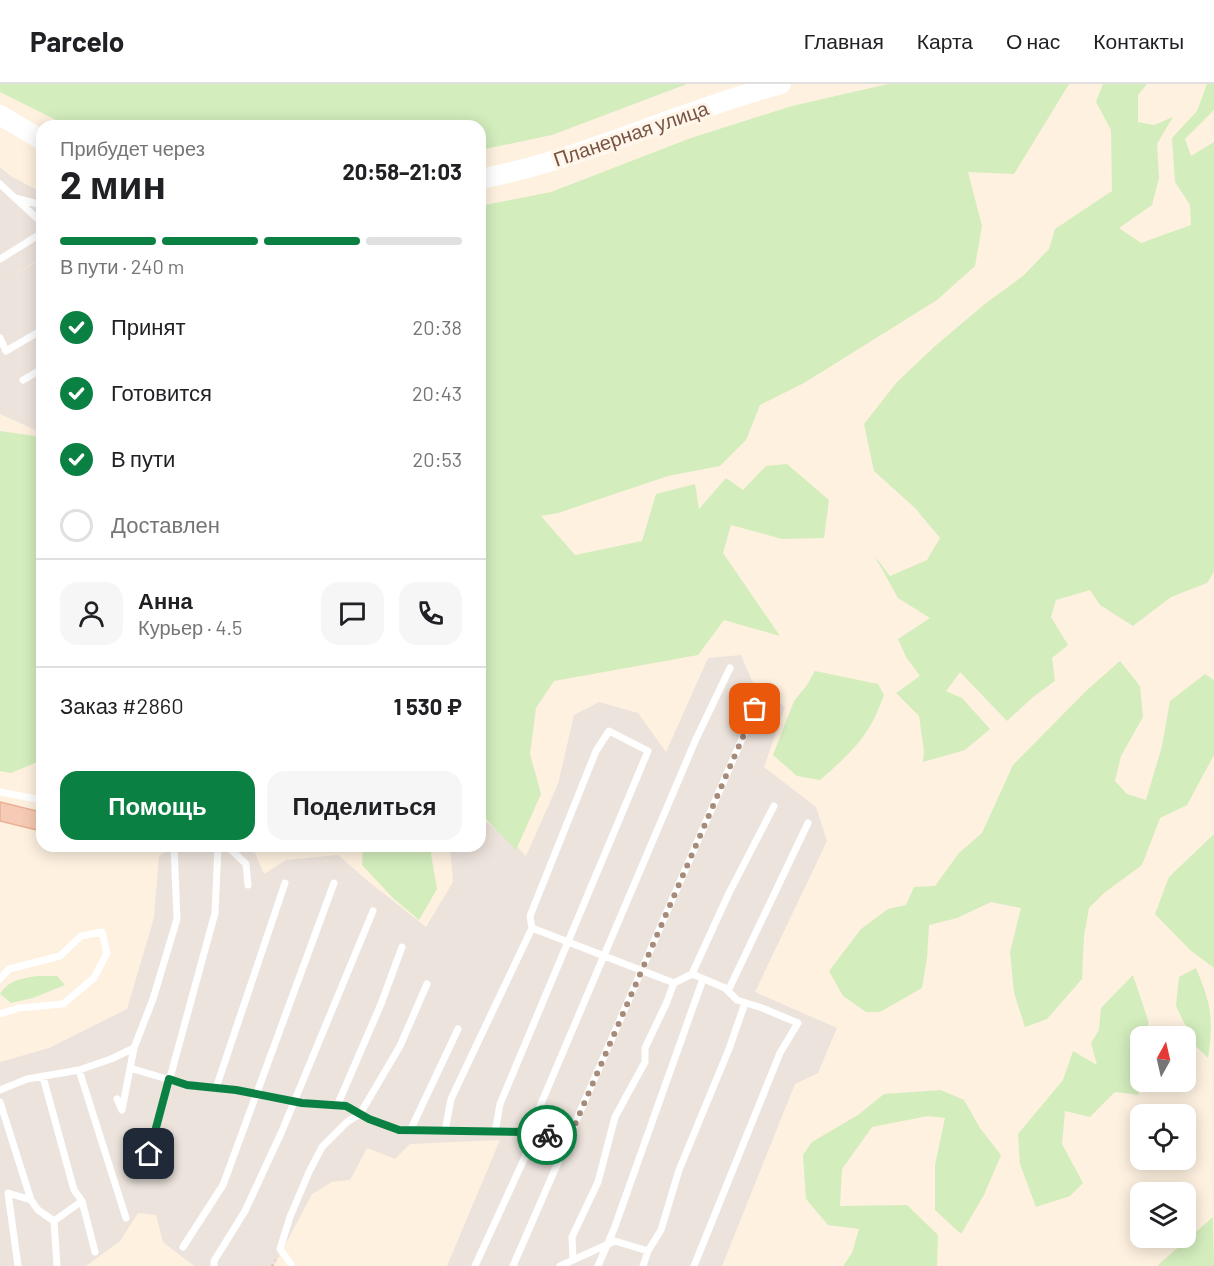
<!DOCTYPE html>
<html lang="ru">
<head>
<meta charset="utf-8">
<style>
  :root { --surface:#fff; --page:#f6f6f6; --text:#202124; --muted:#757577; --line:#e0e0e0; --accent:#0b8043 }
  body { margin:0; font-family:Barlow,sans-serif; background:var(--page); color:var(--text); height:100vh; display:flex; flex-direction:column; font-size:22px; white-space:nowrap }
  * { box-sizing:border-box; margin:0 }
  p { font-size:20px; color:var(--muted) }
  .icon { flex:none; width:33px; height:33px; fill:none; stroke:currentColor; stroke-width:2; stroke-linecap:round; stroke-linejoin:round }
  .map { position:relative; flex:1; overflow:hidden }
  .panel { position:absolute; left:36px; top:36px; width:450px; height:732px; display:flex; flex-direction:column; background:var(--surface); border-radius:18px; box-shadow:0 3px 15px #0003 }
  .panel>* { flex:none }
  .needle { width:39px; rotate:8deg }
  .fabs { position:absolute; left:1130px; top:942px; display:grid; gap:12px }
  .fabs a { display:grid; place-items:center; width:66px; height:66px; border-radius:12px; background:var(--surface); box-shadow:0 3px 15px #0003; font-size:30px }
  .pin { position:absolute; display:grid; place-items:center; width:51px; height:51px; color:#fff; margin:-26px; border-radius:12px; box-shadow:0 3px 9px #0006 }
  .courier { position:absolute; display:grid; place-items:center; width:60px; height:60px; margin:-30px; border:4px solid #0b8043; border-radius:50%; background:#fff; color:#222; box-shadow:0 2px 8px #0007 }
  .overview em { font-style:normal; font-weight:700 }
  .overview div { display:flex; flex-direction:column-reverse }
  .overview { display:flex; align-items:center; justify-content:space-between; height:102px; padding:0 24px }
  h1 { font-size:39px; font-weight:700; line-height:45px }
  .bar { display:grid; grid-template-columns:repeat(4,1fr); gap:9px 6px; align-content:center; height:72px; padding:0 24px }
  .bar i { height:8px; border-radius:4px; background:var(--line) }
  .bar .current { background:var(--accent) }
  .bar p { grid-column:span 4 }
  .line { display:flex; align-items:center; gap:15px; padding:0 24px; border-top:2px solid var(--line) }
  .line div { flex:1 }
  .round { display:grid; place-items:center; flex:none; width:63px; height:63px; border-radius:18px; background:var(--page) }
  ol { padding:0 24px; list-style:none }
  li { display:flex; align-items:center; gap:18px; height:66px }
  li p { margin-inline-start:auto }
  li .icon { padding:6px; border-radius:50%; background:var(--accent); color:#fff; stroke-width:4 }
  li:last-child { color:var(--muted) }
  li i { width:33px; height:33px; border:3px solid var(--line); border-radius:50% }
  .primary-button { display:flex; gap:12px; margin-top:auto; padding:12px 24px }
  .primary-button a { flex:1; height:69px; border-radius:18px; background:var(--accent); color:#fff; font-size:24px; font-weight:700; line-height:69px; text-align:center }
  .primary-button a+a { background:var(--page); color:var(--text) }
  header { display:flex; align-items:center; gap:36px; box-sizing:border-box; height:84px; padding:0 30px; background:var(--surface); border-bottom:2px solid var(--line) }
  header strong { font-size:28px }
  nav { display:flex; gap:33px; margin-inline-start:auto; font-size:21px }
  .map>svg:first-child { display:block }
</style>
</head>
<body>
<header>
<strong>Parcelo</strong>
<nav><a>Главная</a><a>Карта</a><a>О нас</a><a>Контакты</a></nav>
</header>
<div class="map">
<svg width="1214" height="1182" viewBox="0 0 1214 1182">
  <rect width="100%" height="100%" fill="#fef1e0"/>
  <path fill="#ece3dc" d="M0,83L9,91L42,109V174L5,195L42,175V349L0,330Z
    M741,571L752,597L785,623L764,683L816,723L827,757L755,908L837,944L818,989L795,1000L722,1182H447L500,1056L410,1060L395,1075L367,1064L350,1096L332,1098L312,1110L274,1182H194L163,1158L156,1131L138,1129L120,1157L86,1182H0V978L49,964L127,925L154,834L159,772L176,762H252L264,790L286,776L338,771L369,798L426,843L453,798L450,762H480V734L504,750L526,772L558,700L574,631L599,618L638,629L666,668L708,574Z"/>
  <path fill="#d3edbd" d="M0,0H687L552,51L480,66V42H68L0,8Z
    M888,0H1069L1014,90L968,88L982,142L975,182L937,216L804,299L760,321L746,356L720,382L668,392L558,429L541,432L575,471L642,457L656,410L695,400L699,425L726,394L743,406L766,382L787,380L829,416L824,454L782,455L731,441L723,469L780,552L724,536L698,571L554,597L536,624L530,670L541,710L516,766L486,735L480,736V122L551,108L691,54L792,22Z
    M1103,0H1147L1138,11V38L1154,41L1173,33L1157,60L1159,94L1152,121L1119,144L1141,159L1191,141L1190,121L1175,98L1172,54L1197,27L1207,0H1214V26L1185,55L1191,72L1214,58V488L1207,499L1171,513L1133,542L1100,521L1090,506L1056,516L1051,533L1068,561L1052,574L1055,597L1033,613L1007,637L960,588L946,607L962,614L990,645L965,666L923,678L924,667L919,632L896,609L920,592L906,573L898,555L930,534L898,514L874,471L890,492L927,476L940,454L915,424L874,387L864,340L897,298L934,263L986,219L1023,192L1049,165L1055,145L1112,107L1111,46L1096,18Z
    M0,347L42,353V676L11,689L0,687Z
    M1120,577L1140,602L1143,633L1121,672L1115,697L1127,710L1146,716L1162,662L1170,617L1205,590L1214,596V671L1187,721L1160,734L1142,781L1104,809L1089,824L1084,852L1082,895L1047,935L1025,943L1014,909L1010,868L1021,824L991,818L957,834L929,841L927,874L922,904L880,928H866L843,912L829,887L861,845L888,825L906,821L914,803L935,802L959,769L982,749L1013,681L1086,607Z
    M815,587L878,600L884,611C869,653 852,668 820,696L797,692L773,671L794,617L807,601Z
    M1214,750V884L1190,866L1155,830L1169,793Z
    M363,762H434L431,770L437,805L419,836L393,814L362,781Z
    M1196,884C1211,920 1214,935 1208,974L1195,961L1176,922L1179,893Z
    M1133,891L1148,936L1149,952H1140C1140,976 1133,986 1139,1011L1115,1008L1090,1033L1065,1027L1062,1060L1083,1099L1070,1112L1036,1123L1020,1080L1018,1050L1063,996L1073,967L1097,981L1091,959L1099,946L1101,924Z
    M38,892H57L65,901L33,914L11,919L0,910C9,896 22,894 38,892Z
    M941,1006L964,1016L980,1044L1001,1071L984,1111L961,1150L935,1126V1081L945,1034L928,1032L872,1043L842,1085L840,1122L907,1121L938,1151L937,1182H843L852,1169L859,1145L828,1141L806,1115L803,1071L812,1058L858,1031L884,1010Z
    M1213,1133L1214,1182H1159L1158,1181Z"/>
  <path fill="#f6cbb5" stroke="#eab094" stroke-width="1.5" d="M0,718L41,728L37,746L0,737Z"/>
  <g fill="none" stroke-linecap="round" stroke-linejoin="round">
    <path stroke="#dbae98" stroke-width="2" stroke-dasharray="1.5 4.5" stroke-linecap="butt" d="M272,1182L275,1176"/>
    <path stroke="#fff" stroke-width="7" d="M0,100L42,139
      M15,114L42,121
      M0,175L42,149
      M0,254L6,267L42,246
      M23,296L42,285
      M0,708L42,716
      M227,762L246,780L248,801
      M532,844L674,899
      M692,890L725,904L737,916L762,924L798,939L780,969L694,1182
      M0,895L9,885L60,872L81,852L102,848L107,869L94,894L63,920L19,924L0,930
      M728,907L808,739
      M130,984L187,1001L236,1006L302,1019L346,1022L369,1035L399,1046L410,1047L458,945
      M79,986L126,1134
      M43,993L74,1106L82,1117
      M216,1004L285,799
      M0,1006L27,995L79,986L111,975L134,964L153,915L177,835L174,762
      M117,1015L122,1026L134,964
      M0,1018L31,1116L8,1109L18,1182
      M337,1022L381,920L402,863
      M410,1047L529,1048L550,1052L567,1059
      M445,1047L451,1015L532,844L530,832L596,667L609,647L648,667L500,1020L495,1048
      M529,1048L696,655L730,584
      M144,1089L215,829L218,762
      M31,1116L38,1126L54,1137L57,1182
      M54,1137L82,1117L95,1168
      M183,1163L223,1101L334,799
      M573,1176L572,1153L598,1098L615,1033L645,978V964L666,920L674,899L692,890L729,809L774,722
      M291,1180L280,1165L290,1133L309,1088L322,1063L347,1038L360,1030L400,962L427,900
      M214,1182V1177L245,1127L282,1047L373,827
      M475,1182L536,1049
      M513,1182L755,625
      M560,1182L615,1157L648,1167
      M598,1182L614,1145L703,895
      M643,1182L648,1167L661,1146L679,1086L729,965L745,919"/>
    <path stroke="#fff" stroke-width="20" d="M0,31L42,56
      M480,95C584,75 679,27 781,0"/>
  </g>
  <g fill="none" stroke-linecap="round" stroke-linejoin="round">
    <path stroke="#a68b7b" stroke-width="6" stroke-dasharray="0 10.8" d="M547,1051L567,1059L755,625"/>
    <path stroke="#0b8043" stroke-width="8" d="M149,1070L169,995L187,1001L236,1006L302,1019L346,1022L369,1035L399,1046L529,1048L547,1051"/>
  </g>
  <g text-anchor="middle" stroke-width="6" stroke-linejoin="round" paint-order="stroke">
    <g font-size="20" fill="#775445" stroke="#fff5e8">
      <text transform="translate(631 50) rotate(-19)" y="7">Планерная улица</text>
    </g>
  </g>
</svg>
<div class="fabs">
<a><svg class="needle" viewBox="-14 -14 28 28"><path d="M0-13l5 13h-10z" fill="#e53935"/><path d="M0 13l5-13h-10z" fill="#757577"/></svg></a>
<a><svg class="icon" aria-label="locate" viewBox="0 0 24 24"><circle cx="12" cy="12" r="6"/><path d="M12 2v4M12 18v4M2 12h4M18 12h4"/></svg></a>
<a><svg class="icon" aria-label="layers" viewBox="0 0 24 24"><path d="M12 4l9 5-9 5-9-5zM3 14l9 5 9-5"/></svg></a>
</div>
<div class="pin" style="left:755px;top:625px;background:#ea580c"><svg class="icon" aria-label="bag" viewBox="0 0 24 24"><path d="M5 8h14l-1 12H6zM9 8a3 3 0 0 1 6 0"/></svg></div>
<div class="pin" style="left:149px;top:1070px;background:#1f2937"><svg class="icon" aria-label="home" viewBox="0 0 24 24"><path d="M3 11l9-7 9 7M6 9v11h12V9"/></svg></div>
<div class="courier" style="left:547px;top:1051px"><svg class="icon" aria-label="bike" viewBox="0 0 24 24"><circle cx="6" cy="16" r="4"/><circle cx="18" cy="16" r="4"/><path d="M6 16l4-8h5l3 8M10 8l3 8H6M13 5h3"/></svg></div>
<section class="panel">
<div class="overview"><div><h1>2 мин</h1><p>Прибудет через</p></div><em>20:58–21:03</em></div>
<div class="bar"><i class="current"></i><i class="current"></i><i class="current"></i><i></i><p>В пути · 240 m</p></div>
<ol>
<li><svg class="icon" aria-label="check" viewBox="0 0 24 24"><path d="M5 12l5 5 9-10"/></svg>Принят<p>20:38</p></li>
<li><svg class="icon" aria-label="check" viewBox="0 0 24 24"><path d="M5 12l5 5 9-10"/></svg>Готовится<p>20:43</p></li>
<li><svg class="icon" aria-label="check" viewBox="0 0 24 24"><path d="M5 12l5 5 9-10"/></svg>В пути<p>20:53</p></li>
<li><i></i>Доставлен</li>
</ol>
<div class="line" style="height:108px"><a class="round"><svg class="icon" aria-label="person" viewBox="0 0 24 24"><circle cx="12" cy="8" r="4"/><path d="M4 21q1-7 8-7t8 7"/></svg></a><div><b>Анна</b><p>Курьер · 4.5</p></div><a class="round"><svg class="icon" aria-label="chat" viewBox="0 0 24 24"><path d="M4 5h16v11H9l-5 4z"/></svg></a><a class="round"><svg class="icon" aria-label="phone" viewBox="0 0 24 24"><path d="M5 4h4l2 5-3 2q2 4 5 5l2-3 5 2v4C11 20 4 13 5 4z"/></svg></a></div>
<div class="line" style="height:78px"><div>Заказ #2860</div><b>1 530 ₽</b></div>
<div class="primary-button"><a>Помощь</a><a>Поделиться</a></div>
</section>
</div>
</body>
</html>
